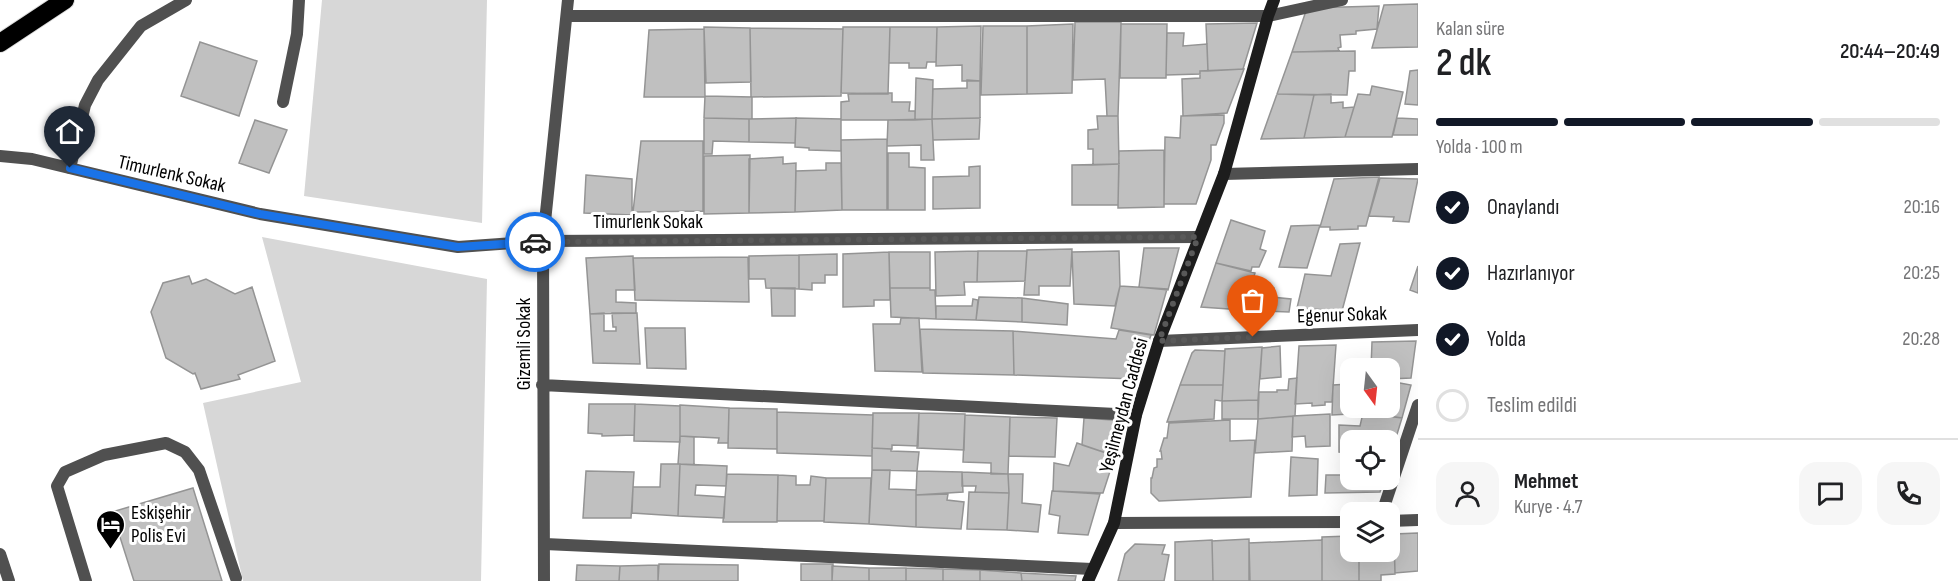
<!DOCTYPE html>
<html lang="tr">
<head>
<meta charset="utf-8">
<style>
  :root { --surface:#fff; --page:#f6f6f6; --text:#202124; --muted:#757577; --line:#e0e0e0; --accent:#111827 }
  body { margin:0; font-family:"Sofia Sans Condensed",sans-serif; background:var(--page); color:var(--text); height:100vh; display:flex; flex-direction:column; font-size:22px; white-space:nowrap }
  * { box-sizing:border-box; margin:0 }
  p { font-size:20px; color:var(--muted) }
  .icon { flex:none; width:33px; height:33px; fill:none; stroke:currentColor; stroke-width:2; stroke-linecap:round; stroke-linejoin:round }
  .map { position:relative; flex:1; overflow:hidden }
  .sheet { display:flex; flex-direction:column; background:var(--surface); width:540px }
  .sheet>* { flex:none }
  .needle { width:39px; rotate:165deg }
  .controls { position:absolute; left:1340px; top:358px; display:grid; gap:12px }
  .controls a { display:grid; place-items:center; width:60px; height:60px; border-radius:12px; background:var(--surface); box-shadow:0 6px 24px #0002; font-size:30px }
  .pin { position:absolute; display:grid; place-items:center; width:51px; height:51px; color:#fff; margin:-62px -26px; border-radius:50% 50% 50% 0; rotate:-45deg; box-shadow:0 0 6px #0007 }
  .pin .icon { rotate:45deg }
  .courier { position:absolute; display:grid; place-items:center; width:60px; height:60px; margin:-30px; border:4px solid #1a73e8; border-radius:50%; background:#fff; color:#222; box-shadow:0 2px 8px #0007 }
  .headline em { font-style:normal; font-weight:600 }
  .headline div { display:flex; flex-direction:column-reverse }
  .headline { display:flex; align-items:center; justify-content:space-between; height:102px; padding:0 18px }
  h1 { font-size:39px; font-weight:600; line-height:45px }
  .bar { display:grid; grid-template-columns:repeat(4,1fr); gap:9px 6px; align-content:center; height:72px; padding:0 18px }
  .bar i { height:8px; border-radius:4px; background:var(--line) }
  .bar .selected { background:var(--accent) }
  .bar p { grid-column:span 4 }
  .line { display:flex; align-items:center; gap:15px; padding:0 18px; border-top:2px solid var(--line) }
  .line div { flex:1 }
  .round { display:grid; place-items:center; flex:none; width:63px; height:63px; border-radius:18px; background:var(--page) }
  ol { padding:0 18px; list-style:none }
  li { display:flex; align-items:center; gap:18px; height:66px }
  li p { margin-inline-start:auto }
  li .icon { padding:6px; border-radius:50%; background:var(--accent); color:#fff; stroke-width:4 }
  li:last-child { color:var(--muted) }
  li i { width:33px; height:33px; border:3px solid var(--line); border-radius:50% }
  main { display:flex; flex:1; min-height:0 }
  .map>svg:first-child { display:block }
</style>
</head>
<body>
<main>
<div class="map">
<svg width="1418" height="581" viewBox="0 0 1418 581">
  <rect width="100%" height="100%" fill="#fff"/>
  <path fill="#d7d7d7" d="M322,0H487L482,223L304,196Z
    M262,237L487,279L481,581H243L203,403L301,382Z"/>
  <path fill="#c0c0c0" stroke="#949494" stroke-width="1.5" d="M1418,4V47L1372,48L1384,5Z
    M1379,6L1377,29L1356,31V34L1340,35L1341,47L1338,48L1339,51L1292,52L1307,8Z
    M1075,22H1121L1118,116H1107L1105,79L1073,80Z
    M1257,23L1243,69L1208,71L1206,24Z
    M1073,24L1072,93L1027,94V26Z
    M1121,24H1167L1166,78H1120Z
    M981,26L980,81H962V65L936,66L937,27Z
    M983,26H1027V94L981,95Z
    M704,27L750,28L751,82L706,83Z
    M843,27H890L888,94L841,93Z
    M890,27H937L936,62H927L926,68H909V63H889Z
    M750,28L843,29L841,96L751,97Z
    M704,29L705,97H644L649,30Z
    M1167,33H1184L1183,46L1207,44L1208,71H1200V74L1166,75Z
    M200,42L257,61L239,116L181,96Z
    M1355,51V71H1349L1347,95L1277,94L1292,52Z
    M1244,69L1227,113L1183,116L1182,79L1200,78V71Z
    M1418,70V105L1405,104L1410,71Z
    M916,78L933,80L932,119L915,120Z
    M967,80L980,81V118L932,119L933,89L967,88Z
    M1372,86L1403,92L1392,137H1345L1358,94L1370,95Z
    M888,93H892V102H910L909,111H915V120H841V102L849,101L848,94Z
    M1277,94L1314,95L1304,138L1261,139Z
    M1331,94V103L1343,102V108L1354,107L1345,137L1304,138L1314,95Z
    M705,96L752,97V119L704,118Z
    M1224,115V123L1216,145H1211V160L1196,204H1164L1165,137L1180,138L1181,116Z
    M1097,116H1118L1119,164L1093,165V149H1088V130L1098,129Z
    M704,118L749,119V142L713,141L712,154H704Z
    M796,118L841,119V151L809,150V148L795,147Z
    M796,118L795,143L749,142V119Z
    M980,118L979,139L933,140L932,119Z
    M1397,118L1418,119V135H1393Z
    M932,119L934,160H921V145L887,146L888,120Z
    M255,120L287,130L269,173L239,163Z
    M887,139V210H842L841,140Z
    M641,141H703V211L633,212Z
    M1164,150V207L1118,208L1119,151Z
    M888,153H909V167L925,168V210H888Z
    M750,155L749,213L704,214V156Z
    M783,157V164L796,163L795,212L749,213V159Z
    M826,163H841L842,210L795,212L796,171L826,170Z
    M1119,164L1118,205H1072V165Z
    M980,166V208L933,209V177L969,176V167Z
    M586,175L632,179V215L584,213Z
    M1379,177L1366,226H1358V229L1330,230V227H1320L1334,179Z
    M1380,178L1418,179L1409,222L1393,221L1394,217L1369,216Z
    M1231,220L1265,231L1260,249L1266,251L1259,267H1252L1251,271L1216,263Z
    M1320,225L1307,268L1279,267L1291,226Z
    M1360,243L1342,311L1297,308L1305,274L1331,276L1340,244Z
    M1144,248H1179L1168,290L1139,287Z
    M1072,249L1070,286H1039V295H1024L1027,250Z
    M978,251H1027L1025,281L977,282Z
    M978,251L977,282H964L965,295L936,296L935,252Z
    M1119,251L1120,286L1115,306L1074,304L1072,252Z
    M889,252H930V288H890Z
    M889,252L890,300H874V306L843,307V254Z
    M837,254V275H825V283H812V290L799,289V255Z
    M799,255V289L766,288L765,279H749V256Z
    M633,256L635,290H616V302L636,303V313L590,314L586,258Z
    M748,257L749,302L635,300L633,258Z
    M1216,263L1255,273L1243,310L1201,307Z
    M1418,266V293L1410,290Z
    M189,276L192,284L206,279L235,294L252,287L275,361L238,375L240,379L201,389L195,373L193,374L166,358L151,312L163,283Z
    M1253,284L1274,288L1272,297L1291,299L1289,312L1243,310Z
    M1120,286L1167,289L1154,335L1111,328Z
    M771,288H795V316H772Z
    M890,288H930V290H935L936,319L891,317Z
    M979,297L1022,298V322L976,320Z
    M1022,298L1068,304L1067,325L1022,322Z
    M973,299L978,300L976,320L936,319V306H972Z
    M604,313V331H616V327H613L612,313H637L640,364L593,363L590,314Z
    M901,318H919L922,372L875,371L873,324H900Z
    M645,328H685L686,369L647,368Z
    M920,329L1013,331L1014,375L923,373Z
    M1119,330L1151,335L1136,379L1014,375L1013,331L1116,339Z
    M1416,341L1411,378L1389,379V369H1371L1372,342Z
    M1336,345L1332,402H1325V405L1312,406V403L1295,404L1299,346Z
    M1280,346L1281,377L1260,379L1262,348Z
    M1262,347L1258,400L1222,401L1225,349Z
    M1195,350L1225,351L1223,385H1180L1192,353Z
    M1297,378L1295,416L1258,419L1259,392H1277V390H1288L1289,379Z
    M1389,381L1411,385L1402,418L1369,413V408H1389Z
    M1350,384V408H1369V413L1332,415L1333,385Z
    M1180,385H1223L1222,401L1215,400L1214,419L1167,422Z
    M1258,400V419H1222V401Z
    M589,404H635L634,435L602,436V434L588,433Z
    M635,404L680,406V442L634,441Z
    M680,405L729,408L728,443H718L719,438L680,436Z
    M729,408L777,409V449L728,448Z
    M777,412L873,415L872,456L777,453Z
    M873,413H919L918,446L892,445V449L872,448Z
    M919,413L965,414L964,450L917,448Z
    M1363,413L1402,418L1391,454H1389V441H1350V453L1339,452V425L1360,426Z
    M1330,414V446L1306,447L1305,436L1292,437L1293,416Z
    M965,415L1010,417L1008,474H991V463L963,462Z
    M1293,416L1292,451L1255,453L1258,419Z
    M1010,417L1057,418L1055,457L1009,456Z
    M1084,418L1126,421L1115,456L1082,445Z
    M1230,420V441L1255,440L1251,497L1159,501L1151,493V478H1152L1154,468L1157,467V459H1162L1161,451H1160L1164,438H1167L1169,423Z
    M680,436L694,437V465L678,464Z
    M1077,443L1115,456L1103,493L1053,491L1054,463L1069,466Z
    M872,448L891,449V451L919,452L917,471L872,470Z
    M1291,457L1318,459L1317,495L1289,496Z
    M661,464H680L678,516L632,513L633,487H660Z
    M680,464L727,466L726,486L696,485L695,495L725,497L724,518L678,516Z
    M872,470H890L889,489L916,490V527L869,524Z
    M586,471L634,472L631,518H583Z
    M917,471L962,472L963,492L916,495Z
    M962,472L1008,474L1009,493L975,492L976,486H962Z
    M727,474L778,475L777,522H723Z
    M1008,474H1023L1022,503L1041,505L1038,532L1007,530L1009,493Z
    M778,475L796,476V485H810L811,476L826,478L824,521H777Z
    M1326,475H1350V480H1384L1380,492L1325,493Z
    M826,478H871L869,524L824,522Z
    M193,488L222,581H134L112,512Z
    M1052,491L1100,494L1088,535L1058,533L1060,516L1049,514Z
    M969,492L1009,493L1007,530L967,529Z
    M948,494L947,500L964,502L961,529L916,527V495Z
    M1418,533V571L1395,573L1394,534Z
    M1389,534H1394L1395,574L1381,575V581H1359V552H1389Z
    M1350,536V552H1359V581H1322V537Z
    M1249,539V581H1213L1212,541Z
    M1212,540L1213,581H1175V542Z
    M1322,540V581H1250L1249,543Z
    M1135,544L1165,545L1162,554L1169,555L1164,581H1118L1125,554Z
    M659,564L738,565V581H658Z
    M801,564H833L832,581H801Z
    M577,565L620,566L619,581H576Z
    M658,565V581H619L620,566Z
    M832,566L869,568V581H832Z
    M869,568H906V581H869Z
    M906,568L943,569V581H906Z
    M943,569L980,570V581H943Z
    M980,570L1021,573L1022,581H980Z
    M1021,573L1076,576L1075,581H1022Z"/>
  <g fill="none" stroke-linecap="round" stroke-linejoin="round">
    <defs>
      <path id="highway" d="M0,43L65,0"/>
    </defs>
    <use href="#highway" stroke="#dbdbdb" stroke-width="20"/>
    <path stroke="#505050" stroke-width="12" d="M283,102L297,34L299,0
      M70,168L85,105L98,80L141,26L186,0
      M86,581L57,486L65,472L104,455L166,443L185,452L199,470L236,578"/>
    <path stroke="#505050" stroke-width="12" d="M567,16H1268L1342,0
      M0,156L32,159L260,214L458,247L543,241L1198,237
      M1224,174L1418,169
      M1159,341L1418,330
      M542,385L1136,415
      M1382,513L1418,405
      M1389,521L1418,520
      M1114,523L1350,522
      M545,544L1092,569
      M0,554L9,581
      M544,581L543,241L568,0"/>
    <path stroke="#1d1d1d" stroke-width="12" d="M1088,581L1114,523L1136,415L1159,341L1224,174L1268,16L1274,0"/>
    <use href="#highway" stroke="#000" stroke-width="18"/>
  </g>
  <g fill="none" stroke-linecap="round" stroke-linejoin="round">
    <path stroke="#595959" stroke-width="6" stroke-dasharray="0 10.8" d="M535,242L1198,237L1159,341L1253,337"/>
    <path stroke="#1a73e8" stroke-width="8" d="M70,168L260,214L458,247L535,242"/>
  </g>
  <defs>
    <symbol id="hotel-pin" viewBox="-11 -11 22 30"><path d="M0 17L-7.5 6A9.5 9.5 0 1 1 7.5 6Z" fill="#000" stroke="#fff"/><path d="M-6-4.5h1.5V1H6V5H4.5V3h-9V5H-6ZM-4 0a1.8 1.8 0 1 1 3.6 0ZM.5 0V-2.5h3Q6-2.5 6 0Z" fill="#fff"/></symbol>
  </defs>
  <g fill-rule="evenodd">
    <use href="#hotel-pin" x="94" y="508" width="33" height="45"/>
  </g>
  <g text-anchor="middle" stroke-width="6" stroke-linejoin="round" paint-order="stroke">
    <g font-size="20" fill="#000" stroke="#fff">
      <text transform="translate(172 173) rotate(13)" y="7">Timurlenk Sokak</text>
      <text x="648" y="228">Timurlenk Sokak</text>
      <text transform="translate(1342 314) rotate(-2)" y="7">Egenur Sokak</text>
      <text transform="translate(523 344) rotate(-90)" y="7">Gizemli Sokak</text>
      <text transform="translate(1123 405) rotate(-75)" y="7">Yeşilmeydan Caddesi</text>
    </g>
    <g font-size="20" fill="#000" stroke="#fff" text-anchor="start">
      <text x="131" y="519">Eskişehir<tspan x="131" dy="23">Polis Evi</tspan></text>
    </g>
  </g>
</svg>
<div class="controls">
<a><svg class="needle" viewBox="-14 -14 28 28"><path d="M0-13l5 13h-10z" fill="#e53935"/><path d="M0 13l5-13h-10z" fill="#757577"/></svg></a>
<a><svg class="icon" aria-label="locate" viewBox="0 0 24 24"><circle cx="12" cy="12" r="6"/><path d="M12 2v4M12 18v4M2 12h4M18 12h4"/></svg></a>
<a><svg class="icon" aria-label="layers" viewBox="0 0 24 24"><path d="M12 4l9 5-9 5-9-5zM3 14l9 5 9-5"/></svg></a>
</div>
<div class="pin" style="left:1253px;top:337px;background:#ea580c"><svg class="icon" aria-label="bag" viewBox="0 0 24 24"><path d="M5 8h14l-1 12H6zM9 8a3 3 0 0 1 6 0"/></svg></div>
<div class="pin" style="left:70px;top:168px;background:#1f2937"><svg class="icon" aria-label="home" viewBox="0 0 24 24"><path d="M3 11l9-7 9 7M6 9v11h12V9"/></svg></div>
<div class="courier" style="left:535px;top:242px"><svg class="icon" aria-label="car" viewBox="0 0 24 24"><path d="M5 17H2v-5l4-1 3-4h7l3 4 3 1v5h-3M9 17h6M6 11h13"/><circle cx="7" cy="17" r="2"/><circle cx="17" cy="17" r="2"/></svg></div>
</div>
<section class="sheet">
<div class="headline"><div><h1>2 dk</h1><p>Kalan süre</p></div><em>20:44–20:49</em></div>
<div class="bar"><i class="selected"></i><i class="selected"></i><i class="selected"></i><i></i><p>Yolda · 100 m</p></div>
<ol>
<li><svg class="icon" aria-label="check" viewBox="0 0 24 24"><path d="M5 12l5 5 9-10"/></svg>Onaylandı<p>20:16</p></li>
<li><svg class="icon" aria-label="check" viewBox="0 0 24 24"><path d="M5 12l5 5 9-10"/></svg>Hazırlanıyor<p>20:25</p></li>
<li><svg class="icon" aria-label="check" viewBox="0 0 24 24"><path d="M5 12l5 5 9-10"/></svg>Yolda<p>20:28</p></li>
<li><i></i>Teslim edildi</li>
</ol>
<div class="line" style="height:108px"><a class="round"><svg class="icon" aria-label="person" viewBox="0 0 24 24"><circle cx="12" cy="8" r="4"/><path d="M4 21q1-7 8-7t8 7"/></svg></a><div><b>Mehmet</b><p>Kurye · 4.7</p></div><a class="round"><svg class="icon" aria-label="chat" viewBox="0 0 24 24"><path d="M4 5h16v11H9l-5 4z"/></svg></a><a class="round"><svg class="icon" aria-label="phone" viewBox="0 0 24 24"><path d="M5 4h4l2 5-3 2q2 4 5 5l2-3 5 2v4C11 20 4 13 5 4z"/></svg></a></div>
</section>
</main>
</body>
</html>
